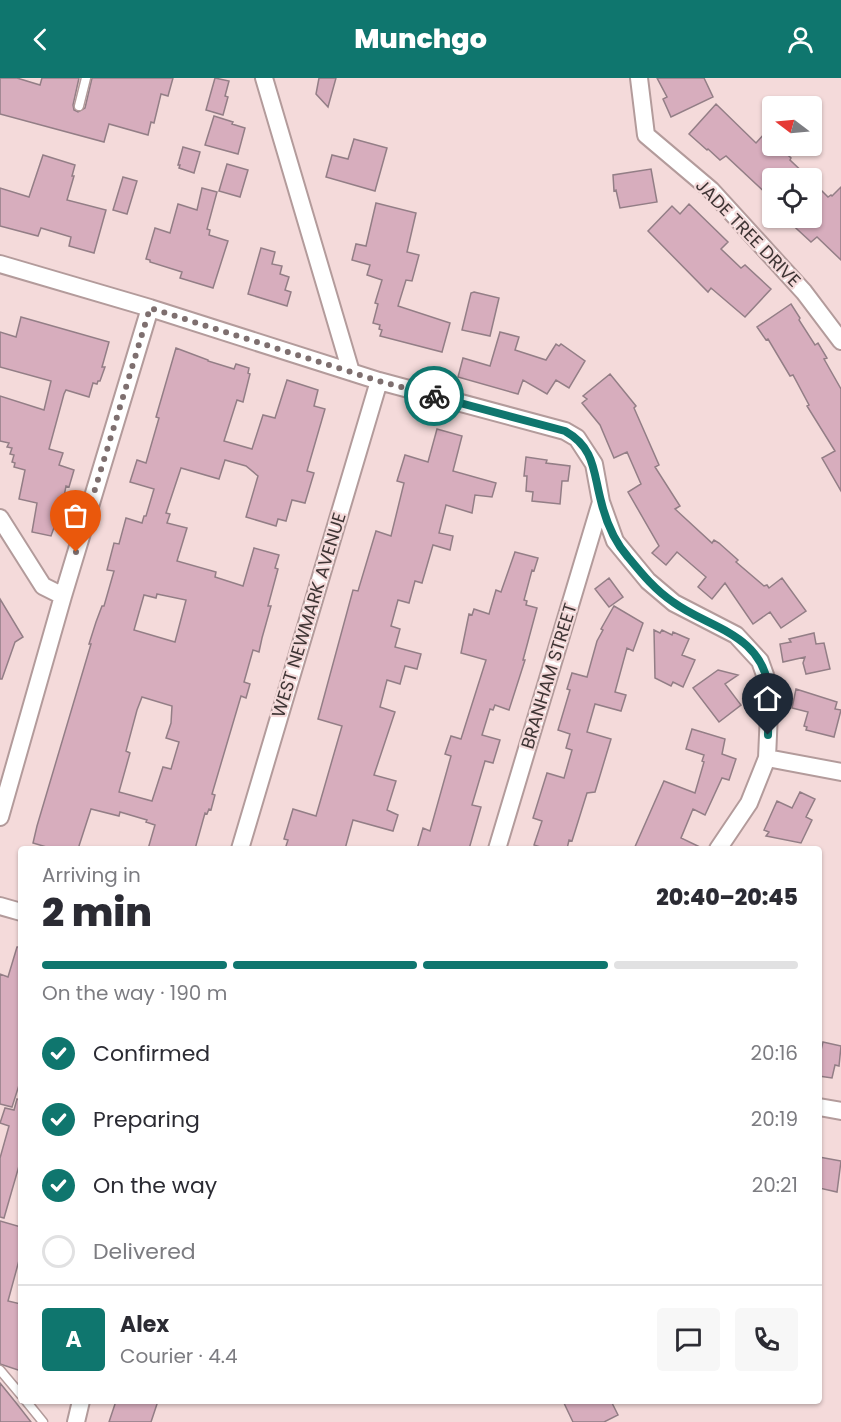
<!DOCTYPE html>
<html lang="en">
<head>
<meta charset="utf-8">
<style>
  :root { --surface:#fff; --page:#f7f7f7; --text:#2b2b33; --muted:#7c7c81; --line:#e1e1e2; --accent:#0f766e }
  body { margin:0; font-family:Poppins,sans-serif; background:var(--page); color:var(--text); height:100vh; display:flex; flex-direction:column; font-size:22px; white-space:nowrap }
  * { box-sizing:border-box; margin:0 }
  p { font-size:20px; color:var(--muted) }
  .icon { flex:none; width:33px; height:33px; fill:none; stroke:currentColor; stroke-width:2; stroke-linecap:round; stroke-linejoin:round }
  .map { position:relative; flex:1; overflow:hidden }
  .sheet { position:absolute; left:18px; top:768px; width:804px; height:558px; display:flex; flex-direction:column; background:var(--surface); border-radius:6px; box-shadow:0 2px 4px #0004 }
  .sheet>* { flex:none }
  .needle { width:39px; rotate:286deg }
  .controls { position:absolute; left:762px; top:18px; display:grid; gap:12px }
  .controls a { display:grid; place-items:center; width:60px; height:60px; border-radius:6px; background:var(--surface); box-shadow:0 2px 4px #0004; font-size:30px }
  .pin { position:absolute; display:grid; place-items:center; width:51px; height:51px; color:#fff; margin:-62px -26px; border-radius:50% 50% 50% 0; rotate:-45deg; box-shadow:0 0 6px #0007 }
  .pin .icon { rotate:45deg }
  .courier { position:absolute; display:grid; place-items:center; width:60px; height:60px; margin:-30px; border:4px solid #0f766e; border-radius:50%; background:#fff; color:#222; box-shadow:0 2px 8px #0007 }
  .overview em { font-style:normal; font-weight:800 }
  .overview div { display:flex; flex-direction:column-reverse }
  .overview { display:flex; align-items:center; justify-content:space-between; height:102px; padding:0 24px }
  h1 { font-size:39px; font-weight:800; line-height:45px }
  .bar { display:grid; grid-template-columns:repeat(4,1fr); gap:9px 6px; align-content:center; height:72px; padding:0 24px }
  .bar i { height:8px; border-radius:4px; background:var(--line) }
  .bar .active { background:var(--accent) }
  .bar p { grid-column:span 4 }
  .line { display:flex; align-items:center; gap:15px; padding:0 24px; border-top:2px solid var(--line) }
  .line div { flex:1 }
  .round { display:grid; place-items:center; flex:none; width:63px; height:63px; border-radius:6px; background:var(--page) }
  ol { padding:0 24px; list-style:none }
  li { display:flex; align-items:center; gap:18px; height:66px }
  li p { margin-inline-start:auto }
  li .icon { padding:6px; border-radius:50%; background:var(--accent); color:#fff; stroke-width:4 }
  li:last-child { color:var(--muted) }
  li i { width:33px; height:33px; border:3px solid var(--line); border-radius:50% }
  header { display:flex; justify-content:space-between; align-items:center; height:78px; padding:0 24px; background:var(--accent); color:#fff; font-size:27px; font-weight:800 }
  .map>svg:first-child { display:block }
</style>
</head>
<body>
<header><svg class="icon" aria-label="back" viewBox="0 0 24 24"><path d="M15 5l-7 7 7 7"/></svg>Munchgo<svg class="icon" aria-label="person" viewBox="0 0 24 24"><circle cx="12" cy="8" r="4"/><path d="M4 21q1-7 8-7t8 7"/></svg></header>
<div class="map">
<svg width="841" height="1344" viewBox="0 0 841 1344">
  <rect width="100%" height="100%" fill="#f4dada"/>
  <path fill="#d7adbd" stroke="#937e86" stroke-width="1.5" fill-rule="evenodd" d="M0,0H17L40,7L42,0H79L73,27L74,32L78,34L85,30L92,0H173L168,18L161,16L154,45L151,44L148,57L109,46L104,64L0,36Z
    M215,0L229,3L225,18L228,19L223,37L206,32Z
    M319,0H336L328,29L316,16Z
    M657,0H704L713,19L671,39L663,21L667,19Z
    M716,26L756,65L765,55L772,62V68H778L791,80L790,82L809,100H772V121L726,78L720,82L708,71L707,72L689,56Z
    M214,38L233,44L232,46L245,50L238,76L205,67Z
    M354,61L387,70L375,113L326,99L332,77L348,81Z
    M183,69L200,74L194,95L179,90L180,87H178Z
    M43,77L75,87L72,98H74L67,122L106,132L94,175L69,168L71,159L41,150L38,158L0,148V110L29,119Z
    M227,86L248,92L240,119L219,113Z
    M651,91L657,124L620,130L616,112L614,113L613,97Z
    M123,99L137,103L127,136L113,132Z
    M812,103L828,119L831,117L832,118L841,109V182L817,159L811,164L785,140H812Z
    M202,110L217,114L207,151L210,152L209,157L228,163L213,210L180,200L182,194L150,184V182L146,181L155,150L170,155L178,126L197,132Z
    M376,125L416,135L407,174L419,177L412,203L406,202L398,228L450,245L442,274L380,258L382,252L379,251L380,247L373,245L378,226L375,225L382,202L367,197L370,187L352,182L356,166L366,168Z
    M689,126L728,164L721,171L741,190L745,187L771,211L745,239L711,210L708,214L648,153L672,128L680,136Z
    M261,170L275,174L272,186L282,188L280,196L289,199L285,212L291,214L287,228L248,216Z
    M474,214L499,220L490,258L462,252L471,215Z
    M791,226L800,240L799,242L815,267L818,265L827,280L824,281L841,311V413L822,380L835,373L807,328L809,327L793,297L790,298L768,261L766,262L757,249Z
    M21,239L109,264L102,289H105L100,303H98L97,306L93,305L89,319L66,312L64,316L49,371L63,375L59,387L74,392L69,409L66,408L59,444H56L51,458L32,454L37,425L19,421L25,392L14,389L15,385L12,384L14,377L10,376L12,370L7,369L9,365L0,363V318L44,332L51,303L0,289V254L16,259Z
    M500,254L519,259L515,272L546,282L556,266L559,268L561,266L585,283L569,310L556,302L547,316L523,302L518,316L458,299L463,280L490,288Z
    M176,270L208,282V283L234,291L236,286L249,290L248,295L250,296L243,324L237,322L224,363L252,371L263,337L275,340L287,302L318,312L314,328L325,331L307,393L314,395L305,425L292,422L286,443L278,441L276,448L246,439L258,398L246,388L225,382L219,401L181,390L166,435L170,436L167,445L187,450L177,483L216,494L215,499L243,508L254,470L279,477L275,490L278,491L268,528H271L262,560L259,574L253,572L244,604L250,606L246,620L241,618L212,716L215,717L211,732L209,731L207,736L205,735L195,771H148L155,747L146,744L147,742L120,734L119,738L91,731L78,771H53L33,765L37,748L91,566H89L96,544L102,528H104L114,493L107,492L114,465L119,466L126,440L142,445L144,438H146L154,411L130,404L137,382L146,385L159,340L156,339ZM157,516L186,522L175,564L134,552L144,517L156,520ZM142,619L172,628L171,645L166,660L179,664L171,691L163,689L152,723L119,714L130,675L126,673L137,632Z
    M610,296L636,328L634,330L659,387L655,389L680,428L675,431L712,465L714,462L719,465L738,482L736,484L764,508L767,507L769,510L782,500L806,533L781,550L770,534L753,546L725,505L712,521L698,509L706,499L677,474L666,487L652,475L659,468L628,414L641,406L627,374L614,380L600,347L582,325L587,321L583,318Z
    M437,351L462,358L453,393L496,405L492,419L475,417L472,435L446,427L439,455L453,458L450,472L433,467L422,505L415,503L409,525L398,522L391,548L400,551L395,569L421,576L417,591L405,588L400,606L387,602L380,629L395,634L374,697L396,703L387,732L398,737L393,753L353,742L345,771H285L288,762L284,761L293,731L316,738L342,648L318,641L353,512L358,513L376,453L391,458L404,405L397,403L405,377L428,384Z
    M526,379L547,382L546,385L570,388L568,403H562L560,426L532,423L533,414L526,413L527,398H524Z
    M515,474L538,480L534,493L532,492L524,522L527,523L526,527L537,530L523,582H525L509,632L495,627L493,632L490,631L482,657L500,662L493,685L485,683L472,727L481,729L469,771H417L423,750L430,753L451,678L445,676L451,658L461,661L486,582L461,575L469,536L472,537L474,531L489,536L496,512L501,514Z
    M609,500L623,519L609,529L595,511Z
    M0,521L23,559L15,564L2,601H0Z
    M614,528L643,545L633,573L627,570L615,614L626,617L621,633L595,626L587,654L611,661L595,714L587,715L572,763L569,762L567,771H547L534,767L542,743L533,740L547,695L564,700L572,672L566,670L570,656L558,652L570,612L567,611L572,595L587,599L597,563L603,552L601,551Z
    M654,552L660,555L662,552L672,557L673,554L689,561L682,577L695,582L683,609L673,604L671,608L655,600Z
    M814,555L816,566L824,565L830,591L806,596L803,585L805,579L783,584L780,566L791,564L789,561Z
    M718,592L738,597L725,606L741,627L719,644L693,610Z
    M796,611L837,624L835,631L841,632L834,659L806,652L807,649L804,648L808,634L792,630Z
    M692,651L725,661L722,676L736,681L729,702L722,700L705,737L693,731L681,760L704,771H634L664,703L695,715L704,684L702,683L704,677L686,671Z
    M800,714L815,721L806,739L812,742L801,765L766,758L769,754L764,752L777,723L792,730Z
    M17,869H21V1001L12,1029L0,1026V896L8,899Z
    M823,964L841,968L839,988L835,987L832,1000L819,998V980Z
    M17,1021L21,1022V1081L4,1140L0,1139V1080L9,1048L0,1045L5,1030L14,1032Z
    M819,1079L841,1083L837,1114L819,1110Z
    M0,1143L21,1149V1175L8,1223L21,1226V1293L0,1286Z
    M0,1305L17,1326L31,1344H0Z
    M116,1323H158L151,1344H109Z
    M563,1323H611L618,1337L604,1344H573Z"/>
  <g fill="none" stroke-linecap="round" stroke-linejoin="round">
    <defs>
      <path id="lane" d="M79,28L86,0
        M0,1292L21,1317
        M26,1323L43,1344"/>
      <path id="street" d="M264,0L351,294
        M639,0L646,57L711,112L804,214L841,263
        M0,186L150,230L379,303L565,353L577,360L594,386L601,424L615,463L648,503L674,525L736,557L760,583L770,611L767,680L749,725L718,771
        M0,440L43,508L63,518
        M767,680L841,694
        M0,739L63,518L150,230
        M240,771L379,303
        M497,771L601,424
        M0,828L21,834
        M819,1029L841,1033
        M76,1344L81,1323"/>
    </defs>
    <use href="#lane" stroke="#b39b9b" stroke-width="11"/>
    <use href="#street" stroke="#b39b9b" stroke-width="20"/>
    <use href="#lane" stroke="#fff" stroke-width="8"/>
    <use href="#street" stroke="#fff" stroke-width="16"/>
  </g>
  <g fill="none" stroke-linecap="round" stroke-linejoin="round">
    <path stroke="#7e6f6f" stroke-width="6" stroke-dasharray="0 10.8" d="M76,474L150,230L379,303L434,318"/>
    <path stroke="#0f766e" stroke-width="8" d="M434,318L565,353C595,370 593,393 601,423C606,444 614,463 628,479C642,496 655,512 673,524C710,551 762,555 769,612C771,626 768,643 768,657"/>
  </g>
  <g text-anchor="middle" stroke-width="4.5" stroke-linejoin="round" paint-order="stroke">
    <g font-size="18" fill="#3f3535" stroke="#f4dada">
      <text transform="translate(748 155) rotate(46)" y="6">JADE TREE DRIVE</text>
      <text transform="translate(309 537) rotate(-73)" y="6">WEST NEWMARK AVENUE</text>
      <text transform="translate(549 598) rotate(-73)" y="6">BRANHAM STREET</text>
    </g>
  </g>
</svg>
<div class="controls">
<a><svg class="needle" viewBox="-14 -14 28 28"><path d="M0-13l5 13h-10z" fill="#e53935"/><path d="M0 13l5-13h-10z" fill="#7c7c81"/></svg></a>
<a><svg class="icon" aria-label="locate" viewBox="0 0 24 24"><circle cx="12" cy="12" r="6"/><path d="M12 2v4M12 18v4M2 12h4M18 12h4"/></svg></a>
</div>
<div class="pin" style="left:76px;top:474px;background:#ea580c"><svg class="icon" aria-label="bag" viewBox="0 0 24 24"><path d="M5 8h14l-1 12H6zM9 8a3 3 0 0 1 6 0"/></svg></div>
<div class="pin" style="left:768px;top:657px;background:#1f2937"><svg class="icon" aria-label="home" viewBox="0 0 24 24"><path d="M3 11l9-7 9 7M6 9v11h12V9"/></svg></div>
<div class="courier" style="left:434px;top:318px"><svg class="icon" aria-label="bike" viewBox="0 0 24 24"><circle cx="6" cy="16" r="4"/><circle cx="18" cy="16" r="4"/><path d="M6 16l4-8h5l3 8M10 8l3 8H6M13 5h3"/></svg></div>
<section class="sheet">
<div class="overview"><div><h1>2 min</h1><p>Arriving in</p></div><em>20:40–20:45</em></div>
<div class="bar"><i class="active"></i><i class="active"></i><i class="active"></i><i></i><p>On the way · 190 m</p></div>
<ol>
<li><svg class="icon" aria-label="check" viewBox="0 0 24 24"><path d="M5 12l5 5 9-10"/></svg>Confirmed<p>20:16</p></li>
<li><svg class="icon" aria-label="check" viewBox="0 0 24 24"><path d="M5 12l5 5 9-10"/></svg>Preparing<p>20:19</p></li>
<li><svg class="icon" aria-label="check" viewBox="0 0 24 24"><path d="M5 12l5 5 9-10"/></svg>On the way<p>20:21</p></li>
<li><i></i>Delivered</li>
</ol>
<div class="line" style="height:108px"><b class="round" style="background:var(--accent);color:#fff">A</b><div><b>Alex</b><p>Courier · 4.4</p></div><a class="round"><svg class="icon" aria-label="chat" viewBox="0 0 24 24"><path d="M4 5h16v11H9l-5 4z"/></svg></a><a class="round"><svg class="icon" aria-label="phone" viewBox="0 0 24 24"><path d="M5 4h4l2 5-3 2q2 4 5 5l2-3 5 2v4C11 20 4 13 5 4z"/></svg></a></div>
</section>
</div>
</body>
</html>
